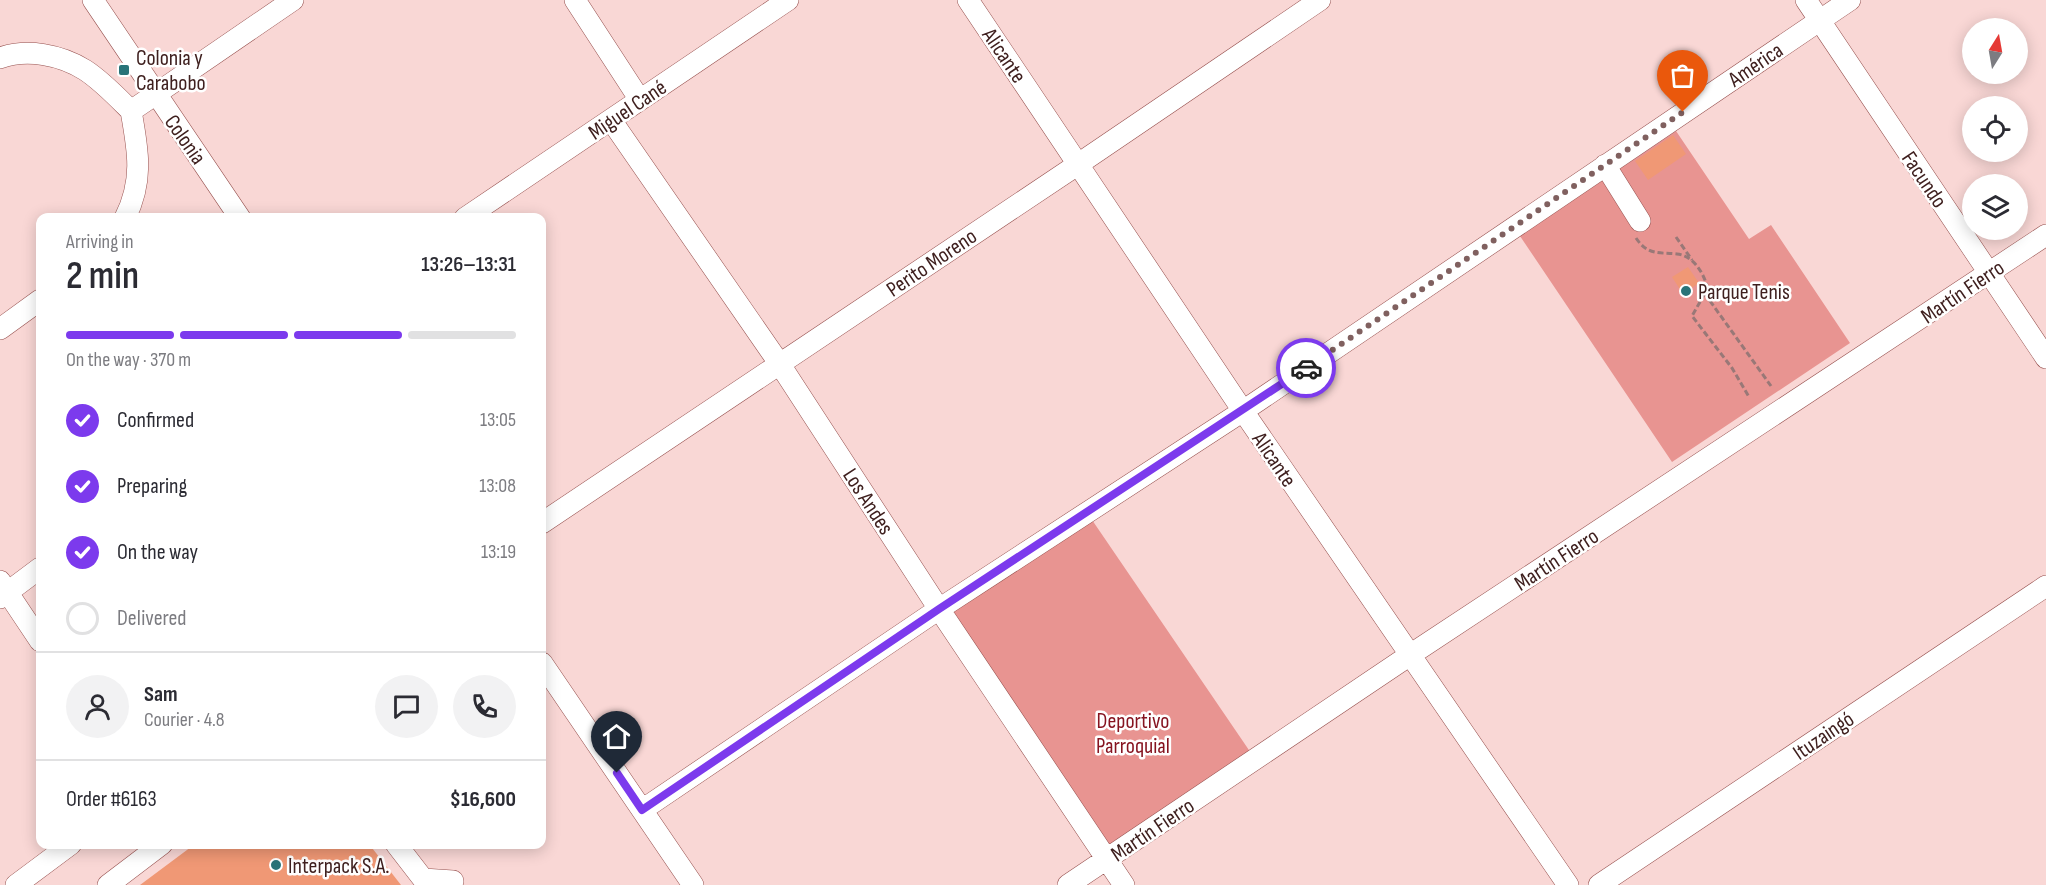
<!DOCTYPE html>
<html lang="en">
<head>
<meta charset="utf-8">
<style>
  :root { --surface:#fff; --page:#f2f2f3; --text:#2b2b33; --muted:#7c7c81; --line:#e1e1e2; --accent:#7c3aed }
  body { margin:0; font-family:"Sofia Sans Condensed",sans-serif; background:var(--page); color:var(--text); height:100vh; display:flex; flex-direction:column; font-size:22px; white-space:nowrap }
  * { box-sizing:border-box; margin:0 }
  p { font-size:20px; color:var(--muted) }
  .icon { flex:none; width:33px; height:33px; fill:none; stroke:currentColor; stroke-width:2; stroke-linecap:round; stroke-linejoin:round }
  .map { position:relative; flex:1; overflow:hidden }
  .sheet { position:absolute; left:36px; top:213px; width:510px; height:636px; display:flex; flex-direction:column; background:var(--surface); border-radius:12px; box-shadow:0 3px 15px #0003 }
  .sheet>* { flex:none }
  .needle { width:39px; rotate:11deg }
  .controls { position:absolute; left:1962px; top:18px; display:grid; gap:12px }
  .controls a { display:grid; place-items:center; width:66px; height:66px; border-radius:50%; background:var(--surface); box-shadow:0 3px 15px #0003; font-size:30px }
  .pin { position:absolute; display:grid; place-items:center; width:51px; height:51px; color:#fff; margin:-62px -26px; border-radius:50% 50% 50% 0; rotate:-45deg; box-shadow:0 0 6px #0007 }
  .pin .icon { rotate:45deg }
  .courier { position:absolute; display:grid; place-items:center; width:60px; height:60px; margin:-30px; border:4px solid #7c3aed; border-radius:50%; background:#fff; color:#222; box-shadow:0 2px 8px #0007 }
  .summary em { font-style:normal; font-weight:600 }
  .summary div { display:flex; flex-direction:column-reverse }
  .summary { display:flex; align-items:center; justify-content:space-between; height:102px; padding:0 30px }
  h1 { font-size:39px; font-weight:600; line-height:45px }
  .bar { display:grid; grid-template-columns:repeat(4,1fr); gap:9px 6px; align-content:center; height:72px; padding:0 30px }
  .bar i { height:8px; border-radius:4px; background:var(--line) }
  .bar .selected { background:var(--accent) }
  .bar p { grid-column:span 4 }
  .line { display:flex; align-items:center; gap:15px; padding:0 30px; border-top:2px solid var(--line) }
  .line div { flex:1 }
  .round { display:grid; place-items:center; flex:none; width:63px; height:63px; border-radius:32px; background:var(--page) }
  ol { padding:0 30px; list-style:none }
  li { display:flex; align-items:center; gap:18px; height:66px }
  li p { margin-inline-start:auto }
  li .icon { padding:6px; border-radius:50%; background:var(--accent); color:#fff; stroke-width:4 }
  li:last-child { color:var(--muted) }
  li i { width:33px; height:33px; border:3px solid var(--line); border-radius:50% }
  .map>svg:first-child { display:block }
</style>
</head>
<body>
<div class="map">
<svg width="2046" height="885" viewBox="0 0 2046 885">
  <rect width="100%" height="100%" fill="#f9d7d5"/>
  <path fill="#e89491" d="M1676,131L1749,239L1771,225L1850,343L1672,462L1520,236Z
    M1088,514L1253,756L1110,852L946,608Z"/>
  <path fill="#f09875" d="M1673,135L1686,154L1648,180L1635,161Z
    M1688,267L1699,283L1683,294L1672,277Z
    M195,844H369L401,885H140Z"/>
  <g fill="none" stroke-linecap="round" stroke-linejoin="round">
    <defs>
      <path id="minor" d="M93,0L240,218
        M575,0L640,100
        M968,0L1243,411L1568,885
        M1806,0L2046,358
        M0,58C27,48 61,55 85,70C102,81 117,97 131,111
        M131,111L293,0
        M611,120L779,363L939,609L1124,885
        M1605,165L1640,221
        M125,218C144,180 138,150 131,111
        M465,218L788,0
        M0,329L40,300
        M542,523L1077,165L1320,0
        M0,581L40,641
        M0,598L40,568
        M542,663L693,885
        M642,810L939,609L1243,411L1850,0
        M396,844L423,879L453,881
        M16,885L71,844
        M108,885L162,844
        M1068,885L1410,655L2046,235
        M1599,885L2046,586"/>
    </defs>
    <use href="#minor" stroke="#96504e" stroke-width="22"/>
    <path stroke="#997877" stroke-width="3" stroke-dasharray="6 3" stroke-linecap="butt" d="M1676,237L1692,260
      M1636,238C1648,256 1659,252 1677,254C1698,256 1709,284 1710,301L1771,386
      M1709,286L1692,316L1732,368L1749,397"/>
    <use href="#minor" stroke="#fff" stroke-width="21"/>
  </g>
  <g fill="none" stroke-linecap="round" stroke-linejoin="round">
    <path stroke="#80605f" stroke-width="6" stroke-dasharray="0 10.8" d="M1306,368L1683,112"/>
    <path stroke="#7c3aed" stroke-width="8" d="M617,773L642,810L939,609L1306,368"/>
  </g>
  <g fill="#297378" stroke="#fff" stroke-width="2">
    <rect x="118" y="64" width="12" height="12" rx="3"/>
    <circle cx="1686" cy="291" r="6"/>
    <circle cx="276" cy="865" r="6"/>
  </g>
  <g text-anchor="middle" stroke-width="5" stroke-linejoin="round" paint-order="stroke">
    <g font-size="22" fill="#3f201f" stroke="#fff">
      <text transform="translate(1005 55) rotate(56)" y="8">Alicante</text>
      <text transform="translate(1755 64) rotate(-34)" y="8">América</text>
      <text transform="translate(627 109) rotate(-34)" y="8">Miguel Cané</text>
      <text transform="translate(186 139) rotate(55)" y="8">Colonia</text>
      <text transform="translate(1925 179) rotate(56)" y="8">Facundo</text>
      <text transform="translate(931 262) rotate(-34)" y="8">Perito Moreno</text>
      <text transform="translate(1962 291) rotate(-34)" y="8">Martín Fierro</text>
      <text transform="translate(1275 459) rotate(56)" y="8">Alicante</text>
      <text transform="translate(869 501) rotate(57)" y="8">Los Andes</text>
      <text transform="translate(1556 559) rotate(-33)" y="8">Martín Fierro</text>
      <text transform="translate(1823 735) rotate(-34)" y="8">Ituzaingó</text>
      <text transform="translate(1152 829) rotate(-34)" y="8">Martín Fierro</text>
    </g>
    <g font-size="22" fill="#3f201f" stroke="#fff" text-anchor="start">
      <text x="136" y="65">Colonia y<tspan x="136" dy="25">Carabobo</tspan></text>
      <text x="1698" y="299">Parque Tenis</text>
      <text x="288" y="873">Interpack S.A.</text>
    </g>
    <g font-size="22" fill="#861420" stroke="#fff">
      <text x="1133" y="728">Deportivo<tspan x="1133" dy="25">Parroquial</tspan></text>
    </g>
  </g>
</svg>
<div class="controls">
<a><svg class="needle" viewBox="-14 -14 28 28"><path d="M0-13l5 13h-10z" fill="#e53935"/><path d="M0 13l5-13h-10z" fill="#7c7c81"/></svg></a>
<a><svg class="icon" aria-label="locate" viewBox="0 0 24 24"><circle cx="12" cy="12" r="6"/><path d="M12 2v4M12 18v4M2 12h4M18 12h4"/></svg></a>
<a><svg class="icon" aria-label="layers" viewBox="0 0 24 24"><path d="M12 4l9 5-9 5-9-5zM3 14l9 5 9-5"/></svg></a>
</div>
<div class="pin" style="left:1683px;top:112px;background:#ea580c"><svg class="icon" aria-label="bag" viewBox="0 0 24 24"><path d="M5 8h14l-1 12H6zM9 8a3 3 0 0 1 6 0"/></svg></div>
<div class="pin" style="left:617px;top:773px;background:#1f2937"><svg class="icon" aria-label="home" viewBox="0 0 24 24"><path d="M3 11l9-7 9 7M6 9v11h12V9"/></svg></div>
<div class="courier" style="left:1306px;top:368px"><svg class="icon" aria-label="car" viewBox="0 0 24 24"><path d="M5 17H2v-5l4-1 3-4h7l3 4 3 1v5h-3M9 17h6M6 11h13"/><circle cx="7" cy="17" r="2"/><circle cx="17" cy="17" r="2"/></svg></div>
<section class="sheet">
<div class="summary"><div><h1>2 min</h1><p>Arriving in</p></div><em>13:26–13:31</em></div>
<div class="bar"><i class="selected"></i><i class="selected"></i><i class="selected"></i><i></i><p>On the way · 370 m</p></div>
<ol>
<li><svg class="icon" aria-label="check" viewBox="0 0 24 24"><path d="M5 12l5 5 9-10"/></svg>Confirmed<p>13:05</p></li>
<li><svg class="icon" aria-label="check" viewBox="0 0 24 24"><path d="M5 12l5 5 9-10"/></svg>Preparing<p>13:08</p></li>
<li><svg class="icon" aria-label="check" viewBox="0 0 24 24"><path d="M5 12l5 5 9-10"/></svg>On the way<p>13:19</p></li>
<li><i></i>Delivered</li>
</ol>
<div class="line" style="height:108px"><a class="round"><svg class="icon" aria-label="person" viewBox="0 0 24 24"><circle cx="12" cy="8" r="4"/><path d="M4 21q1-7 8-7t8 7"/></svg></a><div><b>Sam</b><p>Courier · 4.8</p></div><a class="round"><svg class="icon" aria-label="chat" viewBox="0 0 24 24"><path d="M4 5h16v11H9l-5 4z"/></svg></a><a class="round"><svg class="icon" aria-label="phone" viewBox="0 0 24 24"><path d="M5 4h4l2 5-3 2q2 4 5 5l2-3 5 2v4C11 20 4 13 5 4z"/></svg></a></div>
<div class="line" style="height:78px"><div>Order #6163</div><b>$16,600</b></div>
</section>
</div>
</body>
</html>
